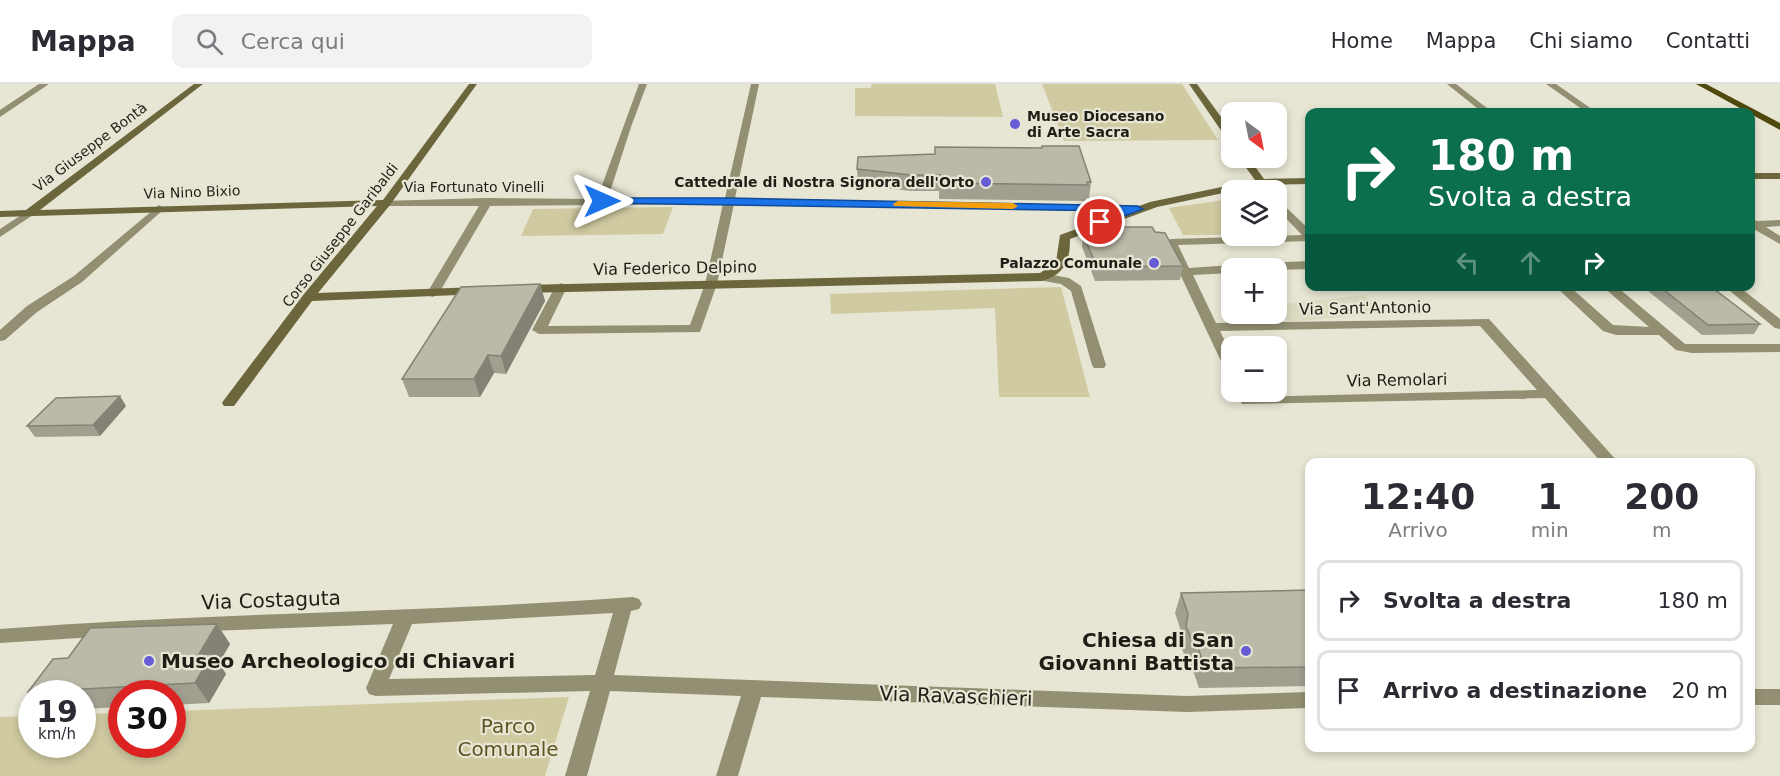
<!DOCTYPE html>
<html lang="it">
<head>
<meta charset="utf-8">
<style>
  body { margin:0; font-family:"DejaVu Sans",sans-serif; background:#f2f2f3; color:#2b2b33; height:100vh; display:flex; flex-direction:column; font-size:22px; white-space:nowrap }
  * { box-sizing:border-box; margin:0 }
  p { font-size:20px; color:#7c7c81 }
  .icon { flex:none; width:33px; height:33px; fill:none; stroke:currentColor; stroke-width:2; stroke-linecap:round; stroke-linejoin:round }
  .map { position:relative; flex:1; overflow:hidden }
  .details { position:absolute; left:1305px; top:374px; width:450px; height:294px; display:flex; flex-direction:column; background:#fff; border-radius:12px; box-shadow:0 3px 9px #0003 }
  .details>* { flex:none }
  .guide { position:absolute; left:1305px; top:24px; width:450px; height:183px; border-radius:12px; box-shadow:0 3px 9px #0003; background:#0b6e4f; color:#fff; overflow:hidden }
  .needle { width:39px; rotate:148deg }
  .fabs { position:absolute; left:1221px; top:18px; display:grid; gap:12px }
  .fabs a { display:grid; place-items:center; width:66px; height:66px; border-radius:12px; background:#fff; box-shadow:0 3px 9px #0003; font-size:30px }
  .speed { position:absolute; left:18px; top:596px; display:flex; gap:12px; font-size:30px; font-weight:700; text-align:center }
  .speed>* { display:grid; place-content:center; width:78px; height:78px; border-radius:50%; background:#fff; box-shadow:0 3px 9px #0003; line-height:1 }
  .speed small { font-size:15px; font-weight:400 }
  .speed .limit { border:9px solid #d22; background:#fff; color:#111 }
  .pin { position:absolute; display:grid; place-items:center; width:51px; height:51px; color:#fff; margin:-26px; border:3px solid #fff; border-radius:50%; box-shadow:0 2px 6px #0007 }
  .me { position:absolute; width:66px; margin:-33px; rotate:90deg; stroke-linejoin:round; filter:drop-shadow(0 0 4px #0008) }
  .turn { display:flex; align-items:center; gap:21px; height:126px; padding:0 24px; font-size:27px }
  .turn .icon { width:78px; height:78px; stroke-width:2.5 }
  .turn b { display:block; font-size:42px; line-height:51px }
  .lanes { display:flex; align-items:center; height:57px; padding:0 24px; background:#0003; justify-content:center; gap:30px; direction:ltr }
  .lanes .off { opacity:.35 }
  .eta { display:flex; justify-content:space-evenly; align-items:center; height:102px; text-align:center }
  .eta b { font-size:36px; font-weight:700; line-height:42px }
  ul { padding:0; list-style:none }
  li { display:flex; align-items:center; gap:18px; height:81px; margin:0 12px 9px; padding:0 12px; border:3px solid #e1e1e2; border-radius:12px }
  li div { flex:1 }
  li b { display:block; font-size:22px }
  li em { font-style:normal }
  header { display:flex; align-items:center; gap:36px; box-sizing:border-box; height:84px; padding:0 30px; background:#fff; border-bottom:2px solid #e1e1e2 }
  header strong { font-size:28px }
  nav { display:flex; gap:33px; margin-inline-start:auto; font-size:21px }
  .search { width:420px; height:54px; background:#f2f2f3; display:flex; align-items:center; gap:15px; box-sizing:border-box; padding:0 21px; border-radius:12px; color:#7c7c81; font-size:22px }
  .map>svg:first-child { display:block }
  .built { fill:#dcdac0 }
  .green { fill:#cfcaa0 }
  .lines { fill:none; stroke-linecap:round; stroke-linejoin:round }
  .street { fill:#928f72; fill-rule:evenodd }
  .secondary { fill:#6b663b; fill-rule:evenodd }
  .primary { fill:#50490d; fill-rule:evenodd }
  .wall { fill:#a19f90 }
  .shaded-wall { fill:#838275 }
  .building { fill:#bbb9a7; stroke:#838275; stroke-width:1.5 }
  .route { fill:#1a73e8; stroke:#114b97; stroke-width:1.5 }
  .slow { fill:#f59e0b }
  .poi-dot { fill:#665cd6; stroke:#e7e5d3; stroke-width:2 }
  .labels { text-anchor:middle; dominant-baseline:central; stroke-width:4.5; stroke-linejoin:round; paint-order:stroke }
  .far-poi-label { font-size:14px; font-weight:bold; fill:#1e1e17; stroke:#e7e5d3; text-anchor:end }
  .far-street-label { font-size:14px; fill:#1e1e17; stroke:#e7e5d3 }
  .street-label { font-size:16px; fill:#1e1e17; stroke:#e7e5d3 }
  .near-street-label { font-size:20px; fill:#1e1e17; stroke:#e7e5d3 }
  .near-poi-label { font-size:20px; font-weight:bold; fill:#1e1e17; stroke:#e7e5d3; text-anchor:end }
  .near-park-label { font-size:20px; fill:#5b5520; stroke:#e7e5d3 }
</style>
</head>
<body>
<header>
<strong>Mappa</strong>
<div class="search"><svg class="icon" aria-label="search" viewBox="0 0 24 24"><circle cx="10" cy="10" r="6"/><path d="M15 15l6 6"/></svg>Cerca qui</div>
<nav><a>Home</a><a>Mappa</a><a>Chi siamo</a><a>Contatti</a></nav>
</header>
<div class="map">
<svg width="1780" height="692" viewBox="0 0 1780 692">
  <rect width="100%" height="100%" fill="#e7e5d3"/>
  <!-- built -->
  <path class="built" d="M 1364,211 L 1383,229 L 1289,238 L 1277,225 L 1277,221 Z"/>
  <!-- green -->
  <path class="green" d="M 872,0 L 995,0 L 1003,33 L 855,32 L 855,4 L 871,4 Z
    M 1042,0 L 1182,0 L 1218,56 L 1064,57 Z
    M 1231,115 L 1231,151 L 1183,151 L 1169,124 Z
    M 673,123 L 663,150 L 521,152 L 533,125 Z
    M 1061,203 L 1090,313 L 999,313 L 995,224 L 831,230 L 830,210 Z
    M 569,613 L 545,692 L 0,692 L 0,633 L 31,632 L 32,660 L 82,660 L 83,630 L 121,629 L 122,660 L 172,660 L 173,627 Z"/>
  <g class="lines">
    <!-- street -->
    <path class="street" d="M 39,0 L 49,0 L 0,33 L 0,26 Z
      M 639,0 L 647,0 L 631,43 L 608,114 L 725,114 L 751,0 L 759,0 L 735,114 L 1138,122 L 1143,125 L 1138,128 L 734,120 L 717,200 L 700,248 L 539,250 L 532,246 L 555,203 L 561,199 L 567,203 L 548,242 L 690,241 L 705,200 L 723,120 L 490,122 L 439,209 L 433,213 L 429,212 L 427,209 L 479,122 L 386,122 L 382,121 L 382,117 L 487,114 L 597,115 Z
      M 1447,0 L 1456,0 L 1492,28 L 1482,28 Z
      M 1546,0 L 1556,0 L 1596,28 L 1586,28 Z
      M 1261,95 L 1265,96 L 1273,106 L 1263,106 L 1256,98 Z
      M 1276,114 L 1310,146 L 1310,157 L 1178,161 L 1189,184 L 1232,181 L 1238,184 L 1232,184 L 1232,189 L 1193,191 L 1216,239 L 1489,235 L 1618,378 L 1601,378 L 1545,314 L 1242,320 L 1235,308 L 1249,308 L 1252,313 L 1537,306 L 1480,242 L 1220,247 L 1232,272 L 1232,291 L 1227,290 L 1165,158 L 1171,155 L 1302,151 L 1276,124 Z
      M 159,121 L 164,124 L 163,126 L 82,198 L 37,228 L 5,256 L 0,257 L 0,246 L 27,222 L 74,192 Z
      M 29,126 L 34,129 L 33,131 L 0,153 L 0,145 Z
      M 1750,134 L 1757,137 L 1780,136 L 1780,142 L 1766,143 L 1780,152 L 1780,160 L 1750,143 Z
      M 1310,177 L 1310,185 L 1276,186 L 1239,184 L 1245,180 Z
      M 1042,189 L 1069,194 L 1081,202 L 1106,281 L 1104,284 L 1094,284 L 1092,281 L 1071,207 L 1061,200 L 1038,196 L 1038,190 Z
      M 1555,202 L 1569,202 L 1613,241 L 1649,243 L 1602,202 L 1616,202 L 1685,260 L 1780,260 L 1780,268 L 1692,269 L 1676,266 L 1659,251 L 1616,251 L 1603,247 Z
      M 1724,202 L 1738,202 L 1780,235 L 1780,245 L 1775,244 Z
      M 633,513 L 639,515 L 642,520 L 639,525 L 631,527 L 614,591 L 1187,612 L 1310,608 L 1310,624 L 1187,628 L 761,613 L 738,692 L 716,692 L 741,612 L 610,607 L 587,692 L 565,692 L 590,607 L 376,612 L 369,610 L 366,604 L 393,540 L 158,549 L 0,559 L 0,545 C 211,528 422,529 633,513 ZM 613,529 L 595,591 L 389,595 L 412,540 Z
      M 1750,605 L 1780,605 L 1780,621 L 1750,621 Z"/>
    <!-- secondary -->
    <path class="secondary" d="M 194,0 L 203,0 L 40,126 L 383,116 L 469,0 L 477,0 L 390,121 L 318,209 L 478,203 L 482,204 L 484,207 L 482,210 L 312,217 L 234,322 L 224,322 L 222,319 L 224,316 L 304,210 L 377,122 L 0,133 L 0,127 L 26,126 Z
      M 1189,0 L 1197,0 L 1232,48 L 1232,59 L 1229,58 Z
      M 1239,74 L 1249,74 L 1264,95 L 1310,94 L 1310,100 L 1261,101 L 1157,123 L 1070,155 C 1070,177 1065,190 1042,197 L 523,209 L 517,205 L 523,201 L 1040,189 L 1056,178 L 1060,151 L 1150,118 L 1255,96 Z
      M 1750,89 L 1780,89 L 1780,95 L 1750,95 Z"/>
    <!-- primary -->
    <path class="primary" d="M 1696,0 L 1706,0 L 1780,39 L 1780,46 Z"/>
  </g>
  <!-- wall -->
  <path class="wall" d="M 935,63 L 1091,98 L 1089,114 L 1086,114 L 1086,117 L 939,115 L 939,107 L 911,107 L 858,101 L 857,85 L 935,70 Z
    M 1092,143 L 1155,148 L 1183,182 L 1180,196 L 1095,197 L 1082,163 L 1083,150 L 1091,150 Z
    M 540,200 L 545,217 L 506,290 L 494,289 L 480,313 L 409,313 L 402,295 Z
    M 1642,202 L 1710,202 L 1760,240 L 1754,250 L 1702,251 Z
    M 126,322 L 100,352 L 35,353 L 27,342 Z
    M 1310,506 L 1310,602 L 1199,604 L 1191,581 L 1185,573 L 1181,562 L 1182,550 L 1175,529 L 1181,509 Z
    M 217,540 L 230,560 L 219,579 L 226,590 L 209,619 L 172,621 L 172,609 L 122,609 L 122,623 L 82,625 L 82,609 L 32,609 L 32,612 L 28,608 L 68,574 Z"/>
  <!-- shaded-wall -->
  <path class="shaded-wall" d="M 540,200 L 545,217 L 506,290 L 501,272 Z
    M 488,271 L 494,289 L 480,313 L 474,295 Z
    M 120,312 L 126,322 L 100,352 L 93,341 Z
    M 217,540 L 230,560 L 219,579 L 226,590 L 209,619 L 195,599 L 199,570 Z"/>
  <!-- building -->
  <path class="building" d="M 1042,62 L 1079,62 L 1091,98 L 1087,98 L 1088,101 L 940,99 L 940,91 L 911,91 L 857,85 L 858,73 L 935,70 L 935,63 L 1042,64 Z
    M 1092,143 L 1152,143 L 1155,148 L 1165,149 L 1183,182 L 1097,183 L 1083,150 L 1094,150 Z
    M 540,200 L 501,272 L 488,271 L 474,295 L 402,295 L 461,203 Z
    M 1659,202 L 1710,202 L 1760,240 L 1708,241 Z
    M 120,312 L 93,341 L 27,342 L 56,314 Z
    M 1310,506 L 1310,583 L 1205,584 L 1197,561 L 1191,554 L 1186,542 L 1188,530 L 1181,509 Z
    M 217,540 L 199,570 L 212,570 L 195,599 L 28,608 L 53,575 L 68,574 L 90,544 Z"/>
  <!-- route -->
  <path class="route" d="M 602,114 L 729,114 L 1138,122 L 1143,125 L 1100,141 L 1097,140 L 1097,136 L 1121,127 L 599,119 L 599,115 Z"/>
  <!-- slow -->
  <path class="slow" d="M 898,117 L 1013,119 L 1018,122 L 1013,125 L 894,122 L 893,120 Z"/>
  <!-- markers -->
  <g class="poi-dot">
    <circle cx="1015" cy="40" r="6"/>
    <circle cx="986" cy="98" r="6"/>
    <circle cx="1154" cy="179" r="6"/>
    <circle cx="1246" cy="567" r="6"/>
    <circle cx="149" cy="577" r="6"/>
  </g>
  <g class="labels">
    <!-- far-poi labels -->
    <g class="far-poi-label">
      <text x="1027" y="32" text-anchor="start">Museo Diocesano<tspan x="1027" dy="16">di Arte Sacra</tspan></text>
      <text x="974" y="98">Cattedrale di Nostra Signora dell'Orto</text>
      <text x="1142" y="179">Palazzo Comunale</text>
    </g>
    <!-- far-street labels -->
    <g class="far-street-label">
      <text transform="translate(90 63) rotate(-37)">Via Giuseppe Bontà</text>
      <text x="474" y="103">Via Fortunato Vinelli</text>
      <text transform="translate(192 108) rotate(-2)">Via Nino Bixio</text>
      <text transform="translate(340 151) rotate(-52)">Corso Giuseppe Garibaldi</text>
    </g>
    <!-- street labels -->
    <g class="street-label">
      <text transform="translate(675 184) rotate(-1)">Via Federico Delpino</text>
      <text transform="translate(1365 224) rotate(-1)">Via Sant'Antonio</text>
      <text transform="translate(1397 296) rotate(-1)">Via Remolari</text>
    </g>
    <!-- near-street labels -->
    <g class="near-street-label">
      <text transform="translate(271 516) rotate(-2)">Via Costaguta</text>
      <text transform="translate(956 612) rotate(2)">Via Ravaschieri</text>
    </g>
    <!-- near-poi labels -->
    <g class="near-poi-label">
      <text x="1234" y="556">Chiesa di San<tspan x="1234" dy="23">Giovanni Battista</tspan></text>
      <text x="161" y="577" text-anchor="start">Museo Archeologico di Chiavari</text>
    </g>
    <!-- near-park labels -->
    <g class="near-park-label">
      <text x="508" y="642">Parco<tspan x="508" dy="23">Comunale</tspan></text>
    </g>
  </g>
</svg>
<div class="fabs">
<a><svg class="needle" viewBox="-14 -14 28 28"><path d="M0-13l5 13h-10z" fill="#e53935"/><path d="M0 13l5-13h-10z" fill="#7c7c81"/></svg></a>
<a><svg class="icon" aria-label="layers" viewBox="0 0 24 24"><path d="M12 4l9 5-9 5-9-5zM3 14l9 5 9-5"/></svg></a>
<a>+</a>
<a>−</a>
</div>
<div class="speed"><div>19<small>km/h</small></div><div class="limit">30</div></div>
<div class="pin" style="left:1100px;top:138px;background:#d93025"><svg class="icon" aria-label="arrive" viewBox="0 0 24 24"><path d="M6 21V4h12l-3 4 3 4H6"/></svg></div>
<svg class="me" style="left:602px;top:117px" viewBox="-20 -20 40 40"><path d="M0-17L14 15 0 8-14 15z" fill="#1a73e8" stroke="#fff" stroke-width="4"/></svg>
<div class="guide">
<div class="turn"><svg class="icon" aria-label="right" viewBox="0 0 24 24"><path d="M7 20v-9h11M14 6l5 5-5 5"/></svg><div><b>180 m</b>Svolta a destra</div></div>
<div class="lanes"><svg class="icon off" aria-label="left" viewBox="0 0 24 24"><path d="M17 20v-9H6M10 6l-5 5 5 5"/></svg><svg class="icon off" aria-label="ahead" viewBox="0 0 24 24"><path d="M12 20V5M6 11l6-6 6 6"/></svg><svg class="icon" aria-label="right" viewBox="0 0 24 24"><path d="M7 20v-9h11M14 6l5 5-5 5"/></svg></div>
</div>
<section class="details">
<div class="eta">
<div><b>12:40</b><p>Arrivo</p></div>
<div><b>1</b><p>min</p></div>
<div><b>200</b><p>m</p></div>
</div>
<ul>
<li><svg class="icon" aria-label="right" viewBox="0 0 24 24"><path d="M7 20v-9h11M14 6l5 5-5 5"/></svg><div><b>Svolta a destra</b></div><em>180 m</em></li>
<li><svg class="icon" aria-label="arrive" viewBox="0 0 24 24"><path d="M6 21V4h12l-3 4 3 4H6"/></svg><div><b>Arrivo a destinazione</b></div><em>20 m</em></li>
</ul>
</section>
</div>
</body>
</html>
